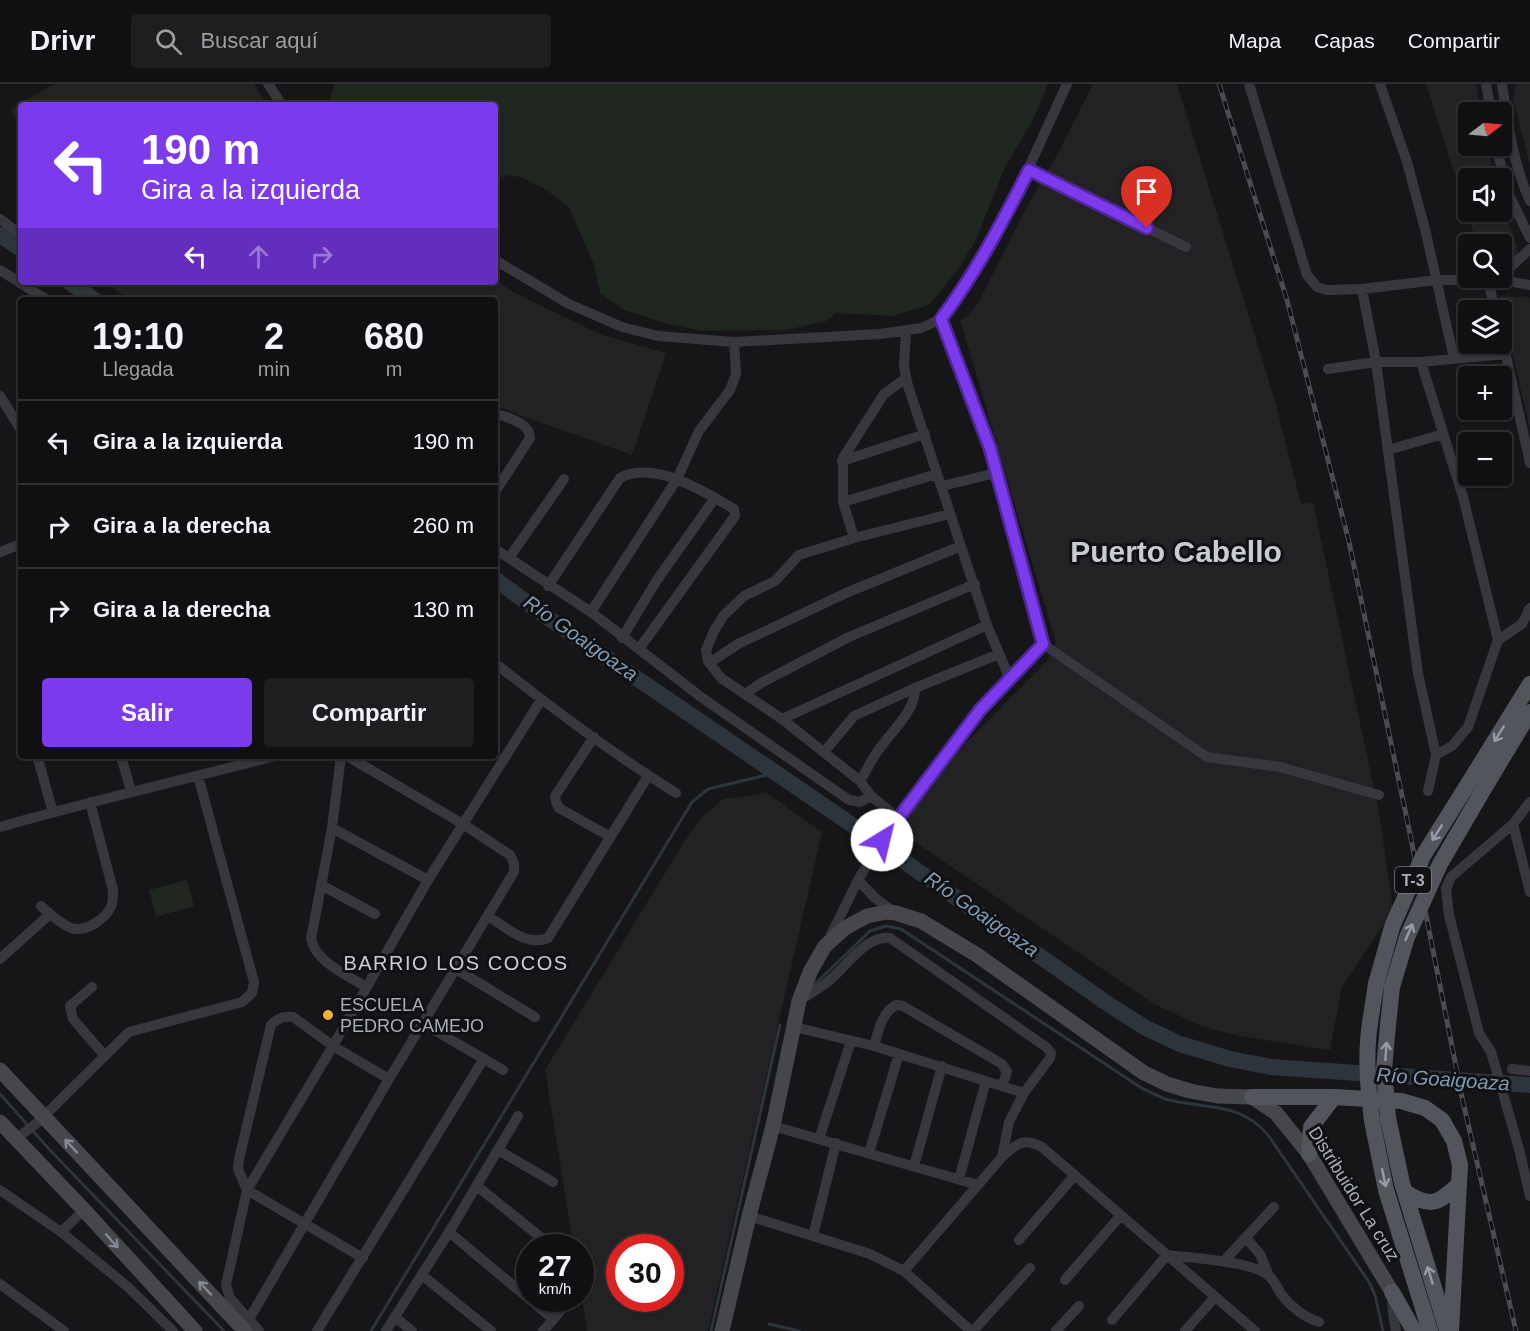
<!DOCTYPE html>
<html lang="es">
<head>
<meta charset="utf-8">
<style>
  body { margin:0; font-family:Arial,sans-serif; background:#1e1e20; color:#f1f3f6; height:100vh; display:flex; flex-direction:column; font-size:22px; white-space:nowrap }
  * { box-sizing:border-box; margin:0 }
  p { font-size:20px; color:#9c9d9f }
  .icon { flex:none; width:33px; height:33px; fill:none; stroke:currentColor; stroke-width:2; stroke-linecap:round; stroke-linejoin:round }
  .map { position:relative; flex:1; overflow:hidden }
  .drawer { position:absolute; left:18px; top:213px; width:480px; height:462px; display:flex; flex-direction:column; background:#101012; border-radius:6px; box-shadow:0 2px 4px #0004,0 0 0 2px #303032 }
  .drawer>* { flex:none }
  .guide { position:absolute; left:18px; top:18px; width:480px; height:183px; border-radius:6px; box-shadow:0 2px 4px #0004,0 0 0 2px #303032; background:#7c3aed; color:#fff; overflow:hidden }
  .needle { width:39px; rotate:74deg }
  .fabs { position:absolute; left:1458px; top:18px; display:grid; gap:12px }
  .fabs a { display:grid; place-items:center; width:54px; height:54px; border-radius:6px; background:#101012; box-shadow:0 2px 4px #0004,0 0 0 2px #303032; font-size:30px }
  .speed { position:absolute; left:516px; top:1150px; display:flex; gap:12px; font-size:30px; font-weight:700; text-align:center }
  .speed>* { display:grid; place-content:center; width:78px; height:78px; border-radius:50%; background:#101012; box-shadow:0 2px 4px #0004,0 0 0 2px #303032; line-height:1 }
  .speed small { font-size:15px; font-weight:400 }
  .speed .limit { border:9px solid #d22; background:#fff; color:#111 }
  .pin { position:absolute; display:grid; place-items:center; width:51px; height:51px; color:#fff; margin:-62px -26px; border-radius:50% 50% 50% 0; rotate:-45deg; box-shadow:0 0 6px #0007 }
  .pin .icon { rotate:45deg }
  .me { position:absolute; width:66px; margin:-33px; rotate:36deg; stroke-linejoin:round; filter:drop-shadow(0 0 4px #0008) }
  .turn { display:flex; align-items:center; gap:21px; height:126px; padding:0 24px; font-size:27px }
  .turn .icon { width:78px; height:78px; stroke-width:2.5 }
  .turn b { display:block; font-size:42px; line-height:51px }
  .lanes { display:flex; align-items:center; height:57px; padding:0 24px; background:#0003; justify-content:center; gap:30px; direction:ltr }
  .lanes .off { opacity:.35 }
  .eta { display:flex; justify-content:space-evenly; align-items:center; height:102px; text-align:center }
  .eta b { font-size:36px; font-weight:700; line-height:42px }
  .cta { display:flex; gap:12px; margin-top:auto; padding:12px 24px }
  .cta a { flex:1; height:69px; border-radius:6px; background:#7c3aed; color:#fff; font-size:24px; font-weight:700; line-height:69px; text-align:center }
  .cta a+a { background:#1e1e20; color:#f1f3f6 }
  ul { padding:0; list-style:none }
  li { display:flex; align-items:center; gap:18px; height:84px; padding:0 24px; border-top:2px solid #303032 }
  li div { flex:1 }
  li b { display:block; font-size:22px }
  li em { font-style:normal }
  header { display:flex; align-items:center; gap:36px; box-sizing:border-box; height:84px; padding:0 30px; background:#101012; border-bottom:2px solid #303032 }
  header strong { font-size:28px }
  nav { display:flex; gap:33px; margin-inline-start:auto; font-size:21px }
  .search { width:420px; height:54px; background:#1e1e20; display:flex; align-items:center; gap:15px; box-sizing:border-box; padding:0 21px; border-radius:6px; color:#9c9d9f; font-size:22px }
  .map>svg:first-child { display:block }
  .built { fill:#222225; fill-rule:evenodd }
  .green { fill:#1e261f }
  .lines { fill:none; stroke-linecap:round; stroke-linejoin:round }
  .stream { stroke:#2c353c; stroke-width:3 }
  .river { stroke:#2c353c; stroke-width:16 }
  .minor { stroke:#37383d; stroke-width:10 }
  .secondary { stroke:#45474d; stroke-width:15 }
  .primary { stroke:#53555c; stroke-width:16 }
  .rail-casing { stroke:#4a4c52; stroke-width:5 }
  .rail { stroke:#111113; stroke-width:3; stroke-dasharray:9; stroke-linecap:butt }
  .primary-bridge { stroke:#53555c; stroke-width:16 }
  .oneway { stroke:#979ba6 }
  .oneway2 { stroke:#858993 }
  .route-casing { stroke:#51269a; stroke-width:15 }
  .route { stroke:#7c3aed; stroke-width:10 }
  .poi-dot { fill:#f2b134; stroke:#111113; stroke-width:2 }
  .labels { text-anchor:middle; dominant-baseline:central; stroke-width:6; stroke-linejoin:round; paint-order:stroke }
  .shield { fill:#111113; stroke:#7b7e86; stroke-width:1.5 }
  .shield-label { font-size:16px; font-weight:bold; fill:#a8adb8 }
  .poi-label { font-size:18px; fill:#a8adb8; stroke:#111113; text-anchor:start }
  .street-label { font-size:18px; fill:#a8adb8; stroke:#111113 }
  .water-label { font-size:20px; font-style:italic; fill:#7f9bb3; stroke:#111113 }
  .neighbourhood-label { font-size:20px; letter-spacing:1.5px; fill:#c9ccd4; stroke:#111113 }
  .town-label { font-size:30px; font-weight:bold; fill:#c9ccd4; stroke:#111113 }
</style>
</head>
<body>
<header>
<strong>Drivr</strong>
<div class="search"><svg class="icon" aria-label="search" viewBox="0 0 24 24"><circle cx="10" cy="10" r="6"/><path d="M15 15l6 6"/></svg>Buscar aquí</div>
<nav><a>Mapa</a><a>Capas</a><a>Compartir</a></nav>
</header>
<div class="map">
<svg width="1530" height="1247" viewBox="0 0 1530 1247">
  <rect width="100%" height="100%" fill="#161618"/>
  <!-- built -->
  <path class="built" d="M 54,0 L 254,0 L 268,21 L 21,21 L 21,52 L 11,25 Z
    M 1093,0 L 1177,0 L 1275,317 L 1301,420 L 1313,418 L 1379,728 L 1393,826 L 1342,903 L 1330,966 L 1239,952 L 1201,942 L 1154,920 L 887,739 L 1047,577 L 1056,559 L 960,236 L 968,231 L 978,219 L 1030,117 L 1056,73 Z
    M 1426,0 L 1476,0 L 1481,28 L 1468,28 L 1468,62 L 1487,62 L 1495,94 L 1468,94 L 1468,128 L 1502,128 L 1502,116 L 1520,173 L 1502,192 L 1502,160 L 1477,160 Z
    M 1516,0 L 1530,0 L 1530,80 L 1513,15 Z
    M 495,196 L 517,210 L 602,251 L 666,269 L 632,371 L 495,322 L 495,216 L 131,216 L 110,202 L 113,198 L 495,198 Z
    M 1499,212 L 1530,214 L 1530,345 Z
    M 767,709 L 822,748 L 708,1247 L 587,1247 L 581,1206 L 580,1164 L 574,1164 L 545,986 L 684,758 L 701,734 L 723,715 ZM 620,1164 L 670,1164 L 670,1215 L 620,1215 Z"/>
  <!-- green -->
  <path class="green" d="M 334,0 L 1048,0 L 1033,36 L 1005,83 L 975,158 L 954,191 L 929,221 L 892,232 L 836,229 L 826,237 L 786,246 L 704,247 L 664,239 L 624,226 L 600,209 L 594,181 L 569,123 L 545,105 L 520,93 L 507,91 L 495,96 L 495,21 L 329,21 Z
    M 187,796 L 194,822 L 156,833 L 149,806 Z"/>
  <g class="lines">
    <!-- stream -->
    <path class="stream" d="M 812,903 L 870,847 L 886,842 L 901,845 L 1143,1005 C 1152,1008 1160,1014 1169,1016 C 1208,1025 1240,1018 1268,1051 L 1369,1198 L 1375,1211 L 1383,1247
      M 0,1010 L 48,1064 L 224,1247
      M 769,1240 L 799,1247
      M 371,1247 L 692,718 L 708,705 L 775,689
      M 711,1247 L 780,941"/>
    <!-- river -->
    <path class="river" d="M 0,151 L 21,165
      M 69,198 L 95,216
      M 495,495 L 541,529 L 845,736 L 1111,922 L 1146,944 L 1180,960 L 1230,975 L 1271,983 L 1530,1001"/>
    <!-- minor -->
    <path class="minor" d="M 268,0 L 282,21
      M 1249,0 L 1307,191 L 1317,203 L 1327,206 L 1362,205 L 1437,196 L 1488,196 L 1497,195 L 1530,201
      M 1380,0 L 1407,78 L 1426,149 L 1454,275
      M 1486,0 L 1491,28
      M 1502,0 C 1508,41 1513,80 1530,117
      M 1496,62 L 1508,109 L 1530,154
      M 1029,86 L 1186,163
      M 0,135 L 21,151
      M 495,176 L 569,220 L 622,243 L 658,252 L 734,258 L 880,250 L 921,244 L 941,235 L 959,212 L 1014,116 L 1067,0
      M 0,186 L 47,216
      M 1502,191 L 1530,165
      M 1488,196 L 1495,226
      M 1362,205 L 1376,278 L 1418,589 L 1436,671 L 1428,707
      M 941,235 L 990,365 L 1043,560 L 1207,673 L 1280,683 L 1379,711
      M 906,247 L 904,283 L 908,302 L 987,541 L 1009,593
      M 1502,254 L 1530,379
      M 1421,278 L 1463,413 L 1498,556
      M 1328,285 L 1376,278 L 1421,278 L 1505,270
      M 0,312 L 21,346
      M 495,329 C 507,334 530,338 530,354 L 495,408
      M 1388,366 L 1443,350
      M 842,377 L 925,350
      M 942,402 L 996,389
      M 843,418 L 937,390
      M 854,454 L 843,418 L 843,374 L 884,310 L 906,294
      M 495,465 L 591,528 L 701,613 L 849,716 L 860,718 L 871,712
      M 0,468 L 21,460
      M 509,474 L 564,395
      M 548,502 L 620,394 C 654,376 704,407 734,425 L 735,432 L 639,565
      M 591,528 L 677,395 L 699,347 L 730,306 L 736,290 L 734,258
      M 622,554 L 657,496 L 715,414
      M 495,579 C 553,625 613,670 676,709
      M 709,579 L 738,560 L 846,509 L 961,462
      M 745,610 L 761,599 L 849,553 L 975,500
      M 782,635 L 987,541
      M 594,653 L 555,712 L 556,718 L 559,724 L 609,752
      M 824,668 L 854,632 L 915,604 L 999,570
      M 1436,671 L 1452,662 L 1468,643 L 1498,556 L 1522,540 L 1530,524
      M 37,672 L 53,728
      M 121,672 L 131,707
      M 341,672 L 332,744 L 311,855 C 316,878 347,891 366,903
      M 860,697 C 867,686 872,674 880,664 C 892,647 916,626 915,604
      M 1530,718 L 1513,740 L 1451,793 L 1446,805 L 1449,831 L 1479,949 L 1491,968 L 1519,1065 L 1530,1112
      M 898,734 L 871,712 L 860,697 L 782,635 L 721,594 L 708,577 L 706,566 L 714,547 L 724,531 L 744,512 L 775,497 L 799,471 L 854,454 L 950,430
      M 1513,740 L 1530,808
      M 0,743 C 91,717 183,696 275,672
      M 332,744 L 428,796
      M 321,801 L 375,830
      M 41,822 C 49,829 60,840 71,844 C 85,849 108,834 112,820 C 113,816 113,810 113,806 L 90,718
      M 896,829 L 875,814 L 858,796 L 882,756 L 980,626 L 1043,560
      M 489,833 C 508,844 526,863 548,854 L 648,692
      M 829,855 L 858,796
      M 0,875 L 50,830
      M 456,885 L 535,933
      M 92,903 L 70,922 L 73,935 L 104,971
      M 799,917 C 809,910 820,904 830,896 C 847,882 866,851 890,854 L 1046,963 L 1051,969 L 1050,974 L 1024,1009 L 1009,1038 L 1002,1073
      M 424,940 L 503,986
      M 794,943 L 874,962 L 1024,1009
      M 874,962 C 878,948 882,928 896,921 L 903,922 L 1002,980 L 1007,988 L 1002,1002
      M 1512,985 L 1530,987
      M 773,1042 L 978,1101
      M 16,1055 L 38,1038 L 129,948 L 242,918 L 252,909 L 254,898 L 198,692
      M 819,1055 L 851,957
      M 498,1066 L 553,1098
      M 869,1069 L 899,970
      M 914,1082 L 942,982
      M 959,1095 L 986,997
      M 477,1102 L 554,1164
      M 0,1106 L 61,1148 L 128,1203 L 173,1247
      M 749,1132 L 870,1170 L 904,1187 L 971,1247
      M 61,1148 L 84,1126
      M 449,1148 L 553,1235
      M 813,1152 L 836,1059
      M 1246,1154 L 1260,1170 L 1269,1192
      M 1019,1156 L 1075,1091
      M 363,1174 L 247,1106 L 238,1085 L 239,1075 L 271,941 C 278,934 283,932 293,933 L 333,962 L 389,995
      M 1224,1177 L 1274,1123
      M 904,1187 L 1002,1073 C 1017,1060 1022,1053 1042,1063 L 1255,1247
      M 422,1191 L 491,1247
      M 1065,1196 L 1121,1131
      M 0,1200 L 64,1247
      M 1392,1211 L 1393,1229 L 1396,1247
      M 395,1233 L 412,1247
      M 1112,1236 L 1167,1171 C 1191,1174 1250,1177 1268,1191 C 1274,1195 1277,1204 1281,1210 C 1291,1223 1304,1233 1319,1238
      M 248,1237 L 389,995 L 514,788 L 514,779 L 510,771 L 463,740 L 347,672
      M 259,1247 L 230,1214 L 226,1201 L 247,1106 L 333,962 L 428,796 L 541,616
      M 317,1247 L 483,976
      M 386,1247 L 449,1148 L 518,1032
      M 543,1247 L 571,1215
      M 973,1247 L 1030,1184
      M 1056,1247 L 1079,1222
      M 1185,1247 L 1215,1213"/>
    <!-- secondary -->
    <path class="secondary" d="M 0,986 L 245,1247
      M 0,1038 L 84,1126 L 195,1247
      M 722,1247 L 749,1132 L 773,1042 L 799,917 L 811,886 L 825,862 L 845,844 L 867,832 L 887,828 L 896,829 L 921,837 L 977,871 L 1144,989 L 1167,1000 L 1190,1007 L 1217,1012 L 1252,1013 L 1276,1029 L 1309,1070 L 1392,1208"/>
    <!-- primary -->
    <path class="primary" d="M 1468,700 L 1530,600
      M 1482,708 L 1530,628
      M 1370,939 L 1376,900
      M 1388,941 L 1392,903
      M 1252,1013 L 1334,1013 L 1401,1017 L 1425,1024 L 1442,1036 L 1454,1057 L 1460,1081 L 1451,1247
      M 1388,1034 L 1402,1099 L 1446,1243
      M 1372,1037 L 1386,1106 L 1430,1247
      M 1309,1070 L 1311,1043 L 1334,1013
      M 1405,1108 C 1431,1125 1439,1119 1459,1100
      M 1392,1208 L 1414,1247"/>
    <!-- rail casing -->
    <g class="rail-casing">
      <path id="rail" d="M 1219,0 L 1287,216 L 1349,458 L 1409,745 L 1463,1018 L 1516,1247"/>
    </g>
    <!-- rail -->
    <use href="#rail" class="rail"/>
    <!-- primary-bridge -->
    <path class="primary-bridge" d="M 1376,900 L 1392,843 L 1423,772 L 1468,700
      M 1392,903 L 1407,853 L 1440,780 L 1482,708
      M 1370,939 C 1365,972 1368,1004 1372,1037
      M 1388,941 L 1384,986 L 1388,1034"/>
  </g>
  <!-- one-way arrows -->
  <defs><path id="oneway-shaft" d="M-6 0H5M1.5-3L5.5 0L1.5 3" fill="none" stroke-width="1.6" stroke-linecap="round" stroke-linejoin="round" transform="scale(1.5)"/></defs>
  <g class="oneway">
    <use href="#oneway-shaft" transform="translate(1499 650) rotate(122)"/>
    <use href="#oneway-shaft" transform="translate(1437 749) rotate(122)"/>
    <use href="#oneway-shaft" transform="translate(1409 848) rotate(-67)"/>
    <use href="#oneway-shaft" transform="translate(1386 967) rotate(-86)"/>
    <use href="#oneway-shaft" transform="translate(1384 1094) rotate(78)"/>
    <use href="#oneway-shaft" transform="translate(1430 1191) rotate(-107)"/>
  </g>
  <g class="oneway2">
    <use href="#oneway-shaft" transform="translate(71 1062) rotate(-133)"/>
    <use href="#oneway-shaft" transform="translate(112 1157) rotate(48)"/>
    <use href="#oneway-shaft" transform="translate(205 1204) rotate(-133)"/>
  </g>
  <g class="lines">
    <!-- route casing -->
    <g class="route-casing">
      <path id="route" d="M 882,756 L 980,626 L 1043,560 L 990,364 L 941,235 C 976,189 1003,137 1029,86 L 1147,144"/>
    </g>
    <!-- route -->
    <use href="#route" class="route"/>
  </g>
  <!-- markers -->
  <circle class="poi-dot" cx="328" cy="931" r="6"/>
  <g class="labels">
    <!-- shield labels -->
    <rect class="shield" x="1395" y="783" width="36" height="26" rx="4.5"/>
    <g class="shield-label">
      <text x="1413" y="796">T-3</text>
    </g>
    <!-- poi labels -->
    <g class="poi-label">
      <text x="340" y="921">ESCUELA<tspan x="340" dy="21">PEDRO CAMEJO</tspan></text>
    </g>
    <!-- street labels -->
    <g class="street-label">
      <text transform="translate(1354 1110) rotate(58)">Distribuidor La cruz</text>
    </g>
    <!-- water labels -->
    <g class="water-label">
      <text transform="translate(581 554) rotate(35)">Río Goaigoaza</text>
      <text transform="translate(982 830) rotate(35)">Río Goaigoaza</text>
      <text transform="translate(1443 995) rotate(4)">Río Goaigoaza</text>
    </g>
    <!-- neighbourhood labels -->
    <g class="neighbourhood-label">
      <text x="456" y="879">BARRIO LOS COCOS</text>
    </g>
    <!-- town labels -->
    <g class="town-label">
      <text x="1176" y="467">Puerto Cabello</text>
    </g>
  </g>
</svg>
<div class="fabs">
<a><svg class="needle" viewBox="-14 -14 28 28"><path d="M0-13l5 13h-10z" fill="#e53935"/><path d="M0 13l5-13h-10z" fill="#9c9d9f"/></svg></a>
<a><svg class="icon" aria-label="sound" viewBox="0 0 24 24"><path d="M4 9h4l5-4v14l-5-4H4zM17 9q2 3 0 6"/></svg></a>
<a><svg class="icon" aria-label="search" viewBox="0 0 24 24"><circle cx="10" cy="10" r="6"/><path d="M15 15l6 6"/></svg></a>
<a><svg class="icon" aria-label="layers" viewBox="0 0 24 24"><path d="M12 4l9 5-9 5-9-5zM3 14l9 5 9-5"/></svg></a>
<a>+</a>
<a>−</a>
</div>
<div class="speed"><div>27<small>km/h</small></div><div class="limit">30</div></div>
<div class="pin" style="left:1147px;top:144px;background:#d93025"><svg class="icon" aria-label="arrive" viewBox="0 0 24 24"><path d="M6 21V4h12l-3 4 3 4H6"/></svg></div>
<svg class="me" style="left:882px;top:756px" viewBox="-20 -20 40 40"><circle r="19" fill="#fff"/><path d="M0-13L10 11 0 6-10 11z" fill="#7c3aed"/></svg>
<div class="guide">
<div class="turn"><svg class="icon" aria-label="left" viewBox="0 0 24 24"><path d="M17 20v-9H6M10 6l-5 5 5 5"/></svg><div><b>190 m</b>Gira a la izquierda</div></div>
<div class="lanes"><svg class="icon" aria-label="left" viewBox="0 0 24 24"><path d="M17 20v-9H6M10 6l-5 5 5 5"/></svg><svg class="icon off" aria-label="ahead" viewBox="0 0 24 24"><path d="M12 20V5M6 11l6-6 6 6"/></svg><svg class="icon off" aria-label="right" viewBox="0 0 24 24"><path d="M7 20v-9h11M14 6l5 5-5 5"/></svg></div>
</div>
<section class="drawer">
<div class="eta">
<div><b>19:10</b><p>Llegada</p></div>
<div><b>2</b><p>min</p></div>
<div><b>680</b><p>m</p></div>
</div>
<ul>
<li><svg class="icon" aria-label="left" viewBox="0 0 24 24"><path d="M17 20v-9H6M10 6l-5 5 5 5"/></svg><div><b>Gira a la izquierda</b></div><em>190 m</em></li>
<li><svg class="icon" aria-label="right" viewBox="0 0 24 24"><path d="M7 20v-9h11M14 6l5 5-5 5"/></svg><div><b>Gira a la derecha</b></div><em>260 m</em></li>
<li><svg class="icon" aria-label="right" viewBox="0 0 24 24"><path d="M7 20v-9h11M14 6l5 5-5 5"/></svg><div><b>Gira a la derecha</b></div><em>130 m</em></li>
</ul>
<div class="cta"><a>Salir</a><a>Compartir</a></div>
</section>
</div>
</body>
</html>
